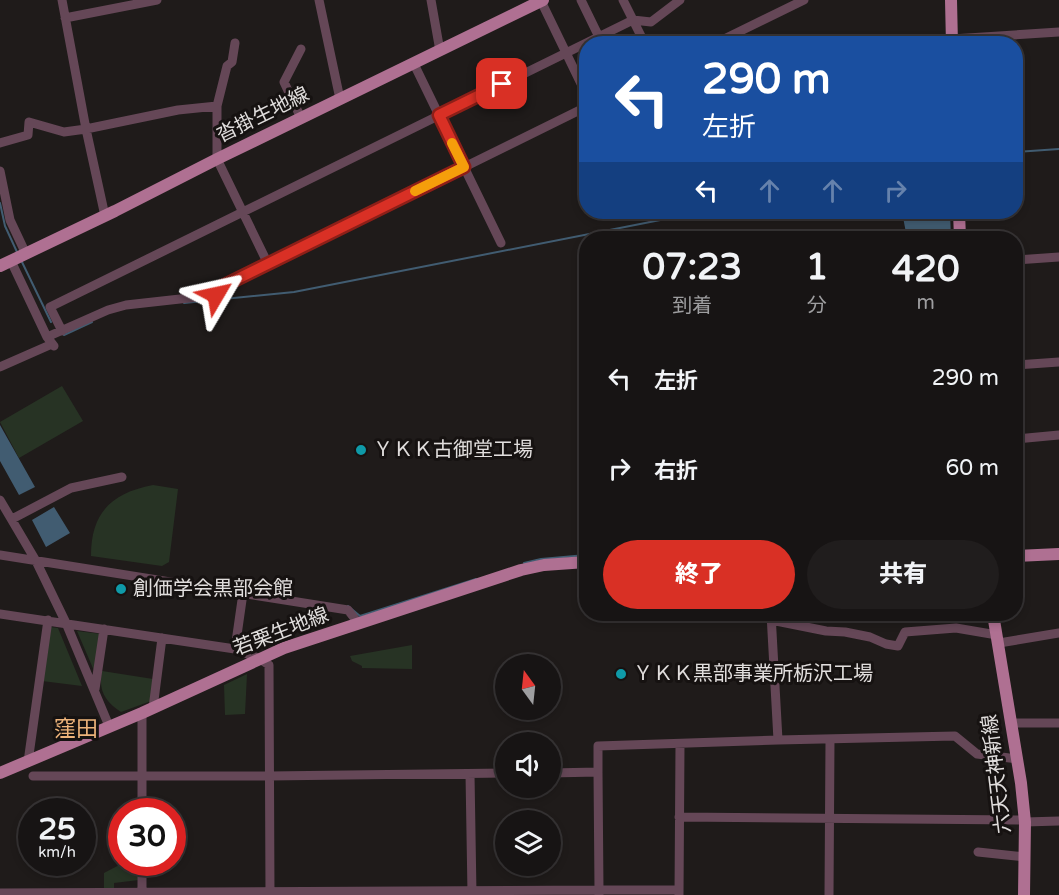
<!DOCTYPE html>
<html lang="ja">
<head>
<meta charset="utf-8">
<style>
  body { margin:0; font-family:"Varela Round","Noto Sans JP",sans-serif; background:#201d1d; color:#f1f3f6; height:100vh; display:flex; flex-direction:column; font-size:22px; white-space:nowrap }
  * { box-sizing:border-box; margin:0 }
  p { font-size:20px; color:#9e9ea0 }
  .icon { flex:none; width:33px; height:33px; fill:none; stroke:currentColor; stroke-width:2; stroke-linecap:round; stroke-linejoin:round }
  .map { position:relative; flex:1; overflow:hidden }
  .drawer { position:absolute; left:579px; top:231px; width:444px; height:390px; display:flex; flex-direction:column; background:#171414; border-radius:24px; box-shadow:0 3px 9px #0003,0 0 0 2px #363334 }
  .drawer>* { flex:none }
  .guide { position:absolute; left:579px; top:36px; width:444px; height:183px; border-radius:24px; box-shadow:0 3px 9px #0003,0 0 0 2px #363334; background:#1a4fa0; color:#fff; overflow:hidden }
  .needle { width:39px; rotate:345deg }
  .fabs { position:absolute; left:495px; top:654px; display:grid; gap:12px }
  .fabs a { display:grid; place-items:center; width:66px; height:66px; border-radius:50%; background:#171414; box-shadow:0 3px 9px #0003,0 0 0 2px #363334; font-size:30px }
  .speed { position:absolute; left:18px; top:798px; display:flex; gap:12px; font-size:30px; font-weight:700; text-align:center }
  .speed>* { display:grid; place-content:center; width:78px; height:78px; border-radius:50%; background:#171414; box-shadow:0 3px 9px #0003,0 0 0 2px #363334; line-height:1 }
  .speed small { font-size:15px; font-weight:400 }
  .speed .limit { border:9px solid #d22; background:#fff; color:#111 }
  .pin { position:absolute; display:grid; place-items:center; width:51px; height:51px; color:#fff; margin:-26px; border-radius:12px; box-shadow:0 3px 9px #0006 }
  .me { position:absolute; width:66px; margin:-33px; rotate:54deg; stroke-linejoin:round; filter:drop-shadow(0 0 4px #0008) }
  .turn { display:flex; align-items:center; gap:21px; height:126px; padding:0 24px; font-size:27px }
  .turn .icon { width:78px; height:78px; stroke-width:2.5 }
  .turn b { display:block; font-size:42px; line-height:51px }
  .lanes { display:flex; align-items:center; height:57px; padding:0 24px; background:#0003; justify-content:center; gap:30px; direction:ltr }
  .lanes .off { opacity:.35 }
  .eta { display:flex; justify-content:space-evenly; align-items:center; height:102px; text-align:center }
  .eta b { font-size:36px; font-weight:800; line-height:42px }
  .action { display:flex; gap:12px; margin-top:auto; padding:12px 24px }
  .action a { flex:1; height:69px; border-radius:36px; background:#d93025; color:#fff; font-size:24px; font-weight:800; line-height:69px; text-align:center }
  .action a+a { background:#201d1d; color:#f1f3f6 }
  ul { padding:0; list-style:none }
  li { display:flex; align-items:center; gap:18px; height:90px; padding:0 24px }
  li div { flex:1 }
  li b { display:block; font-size:22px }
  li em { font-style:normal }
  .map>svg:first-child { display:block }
  .green { fill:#273324 }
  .water { fill:#415c71 }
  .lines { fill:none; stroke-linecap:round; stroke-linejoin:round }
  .stream { stroke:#415c71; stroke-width:2 }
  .minor { stroke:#654757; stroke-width:9 }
  .major { stroke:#af7092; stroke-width:12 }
  .route-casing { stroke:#8d1f18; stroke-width:15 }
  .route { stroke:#d93025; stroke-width:10 }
  .slow { stroke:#f59e0b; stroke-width:10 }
  .culture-dot { fill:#0f9aa8; stroke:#161211; stroke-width:2 }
  .labels { text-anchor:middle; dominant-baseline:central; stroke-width:6; stroke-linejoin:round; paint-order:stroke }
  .street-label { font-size:20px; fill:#e1dedd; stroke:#161211 }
  .poi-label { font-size:20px; fill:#e1dedd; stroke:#161211; text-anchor:start }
  .quarter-label { font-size:22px; fill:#edb37a; stroke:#161211 }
</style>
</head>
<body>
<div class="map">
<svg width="1059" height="895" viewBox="0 0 1059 895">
  <rect width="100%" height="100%" fill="#1f1b1a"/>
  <!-- green -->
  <path class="green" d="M 62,386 L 83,421 L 19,458 L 0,422 Z
    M 153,485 L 178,489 L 169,562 L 162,566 L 91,556 C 91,512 112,493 153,485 Z
    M 50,627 L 58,628 L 82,686 L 42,681 Z
    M 77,631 L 101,634 L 95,673 Z
    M 412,645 L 412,669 L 362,668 L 362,666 L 352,661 L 350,656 Z
    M 102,671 L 153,679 L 151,701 L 121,712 C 105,702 98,690 102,671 Z
    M 247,674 L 245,714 L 225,715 L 224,685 Z
    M 123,863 L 140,863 L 139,880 L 114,883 L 114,889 L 104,889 L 104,873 Z"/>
  <!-- water -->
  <path class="water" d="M 902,212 L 950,212 L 951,238 L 907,238 Z
    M 0,425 L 35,487 L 19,495 L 0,461 Z
    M 54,507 L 70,533 L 46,547 L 32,520 Z"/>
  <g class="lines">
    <!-- stream -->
    <path class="stream" d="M 1016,152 L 1059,149
      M 0,203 L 5,226 L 17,252
      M 21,260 L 51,322
      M 184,303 L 294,292 L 701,212
      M 64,335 L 92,322
      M 524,563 L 541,559 L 586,555
      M 348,606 L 360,616 L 476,579"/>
    <!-- minor -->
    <path class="minor" d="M 319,0 L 340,99
      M 431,0 L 440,51
      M 581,0 L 599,37
      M 623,0 L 645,44
      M 541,1 L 586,94
      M 65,18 L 157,0
      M 952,39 L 1059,32
      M 235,43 L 232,62 L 227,66 L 217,106 L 217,159 L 268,264
      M 714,44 L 804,0
      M 301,49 L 284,82 L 301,118
      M 414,64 L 501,243
      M 0,143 L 28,135 L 29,122 L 64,132 L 86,129 L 62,0
      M 0,171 L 10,220 L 26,254
      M 646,212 L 649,217
      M 105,216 L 86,129 L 178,110 L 217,106
      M 1016,260 L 1059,257
      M 11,261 L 47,337 L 54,346
      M 62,331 L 50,307 L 633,20 L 651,22 L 680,0
      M 47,337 L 108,310 L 126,305 L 216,295 L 219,288 L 586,107
      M 1016,365 L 1059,362
      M 0,367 L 52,344
      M 1016,439 L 1059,435
      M 0,500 L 36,561 L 66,623 L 109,726
      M 12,519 L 71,488 L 122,477
      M 0,555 L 348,610 L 359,624
      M 0,614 L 235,649 L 260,659 L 269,665 L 270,895
      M 771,620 L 826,631 L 845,632 L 870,637 L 886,644 L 898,646 L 905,632 L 956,628 L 997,635
      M 999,643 L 1059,633
      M 235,649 L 243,593
      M 95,689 L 104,629
      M 153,708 L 162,638
      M 142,713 L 142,812
      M 1012,723 L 1059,723
      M 778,740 L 955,736 L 977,754 L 1018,759
      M 28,762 L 48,620
      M 598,772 L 599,890 L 679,890
      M 550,773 L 598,772 L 598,746 L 778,740 L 771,614
      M 470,774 L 472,894
      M 33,776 L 269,776 L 506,773
      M 679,817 L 1025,820
      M 1025,822 L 1059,821
      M 978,852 L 1025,857
      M 0,893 L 599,890 L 599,895
      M 142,895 L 142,862
      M 679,895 L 680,745
      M 829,895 L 830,740"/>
    <!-- major -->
    <path class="major" d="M 951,0 L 952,44
      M 959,212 L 960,238
      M 0,266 L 115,211 L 217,159 L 543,0
      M 1016,556 L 1059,554
      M 993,614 L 1021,783 L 1025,822 L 1024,895
      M 0,773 L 142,713 L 284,648 L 521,570 L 544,565 L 586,562"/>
  </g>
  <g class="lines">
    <!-- route casing -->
    <g class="route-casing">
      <path id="route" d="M 216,295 L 219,288 L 464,167 L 439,115 L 502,84"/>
    </g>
    <!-- route -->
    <use href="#route" class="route"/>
    <!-- slow -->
    <path class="slow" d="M 415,191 L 464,167 L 452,143"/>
  </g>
  <!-- markers -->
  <g class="culture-dot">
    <circle cx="361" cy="450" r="6"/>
    <circle cx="121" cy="589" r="6"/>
    <circle cx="621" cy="674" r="6"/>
  </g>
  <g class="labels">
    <!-- street labels -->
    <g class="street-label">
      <text transform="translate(263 115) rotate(-26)">沓掛生地線</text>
      <text transform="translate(281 632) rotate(-21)">若栗生地線</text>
      <text transform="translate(997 774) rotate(-97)">六天天神新線</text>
    </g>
    <!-- poi labels -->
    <g class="poi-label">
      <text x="373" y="450">ＹＫＫ古御堂工場</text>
      <text x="133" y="589">創価学会黒部会館</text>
      <text x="633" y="674">ＹＫＫ黒部事業所栃沢工場</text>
    </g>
    <!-- quarter labels -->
    <g class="quarter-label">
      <text x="76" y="729">窪田</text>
    </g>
  </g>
</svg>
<div class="fabs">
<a><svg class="needle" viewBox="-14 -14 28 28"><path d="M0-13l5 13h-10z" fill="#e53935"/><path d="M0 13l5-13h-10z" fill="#9e9ea0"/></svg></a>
<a><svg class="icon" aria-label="sound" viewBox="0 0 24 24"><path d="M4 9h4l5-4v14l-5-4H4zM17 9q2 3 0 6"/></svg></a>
<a><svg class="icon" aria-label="layers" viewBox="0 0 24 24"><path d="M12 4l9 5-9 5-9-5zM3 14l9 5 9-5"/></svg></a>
</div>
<div class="speed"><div>25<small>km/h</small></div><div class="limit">30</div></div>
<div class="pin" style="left:502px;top:84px;background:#d93025"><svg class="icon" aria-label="arrive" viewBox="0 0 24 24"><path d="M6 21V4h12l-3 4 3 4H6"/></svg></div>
<svg class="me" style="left:216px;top:295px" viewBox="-20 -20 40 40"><path d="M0-17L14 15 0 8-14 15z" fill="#d93025" stroke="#fff" stroke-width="4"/></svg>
<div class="guide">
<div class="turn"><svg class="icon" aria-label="left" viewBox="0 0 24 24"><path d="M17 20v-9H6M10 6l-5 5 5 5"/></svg><div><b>290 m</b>左折</div></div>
<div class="lanes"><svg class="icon" aria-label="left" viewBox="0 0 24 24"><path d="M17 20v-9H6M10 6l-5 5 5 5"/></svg><svg class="icon off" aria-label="ahead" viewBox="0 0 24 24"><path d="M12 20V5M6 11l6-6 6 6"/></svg><svg class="icon off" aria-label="ahead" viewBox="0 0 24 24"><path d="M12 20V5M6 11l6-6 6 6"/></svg><svg class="icon off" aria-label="right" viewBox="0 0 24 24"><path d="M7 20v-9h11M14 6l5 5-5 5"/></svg></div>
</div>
<section class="drawer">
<div class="eta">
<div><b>07:23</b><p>到着</p></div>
<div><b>1</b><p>分</p></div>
<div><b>420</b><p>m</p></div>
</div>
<ul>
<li><svg class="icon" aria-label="left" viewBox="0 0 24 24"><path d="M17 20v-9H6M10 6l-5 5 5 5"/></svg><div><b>左折</b></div><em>290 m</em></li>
<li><svg class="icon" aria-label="right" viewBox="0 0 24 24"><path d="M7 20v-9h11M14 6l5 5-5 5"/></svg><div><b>右折</b></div><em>60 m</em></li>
</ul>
<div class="action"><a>終了</a><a>共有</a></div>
</section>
</div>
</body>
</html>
